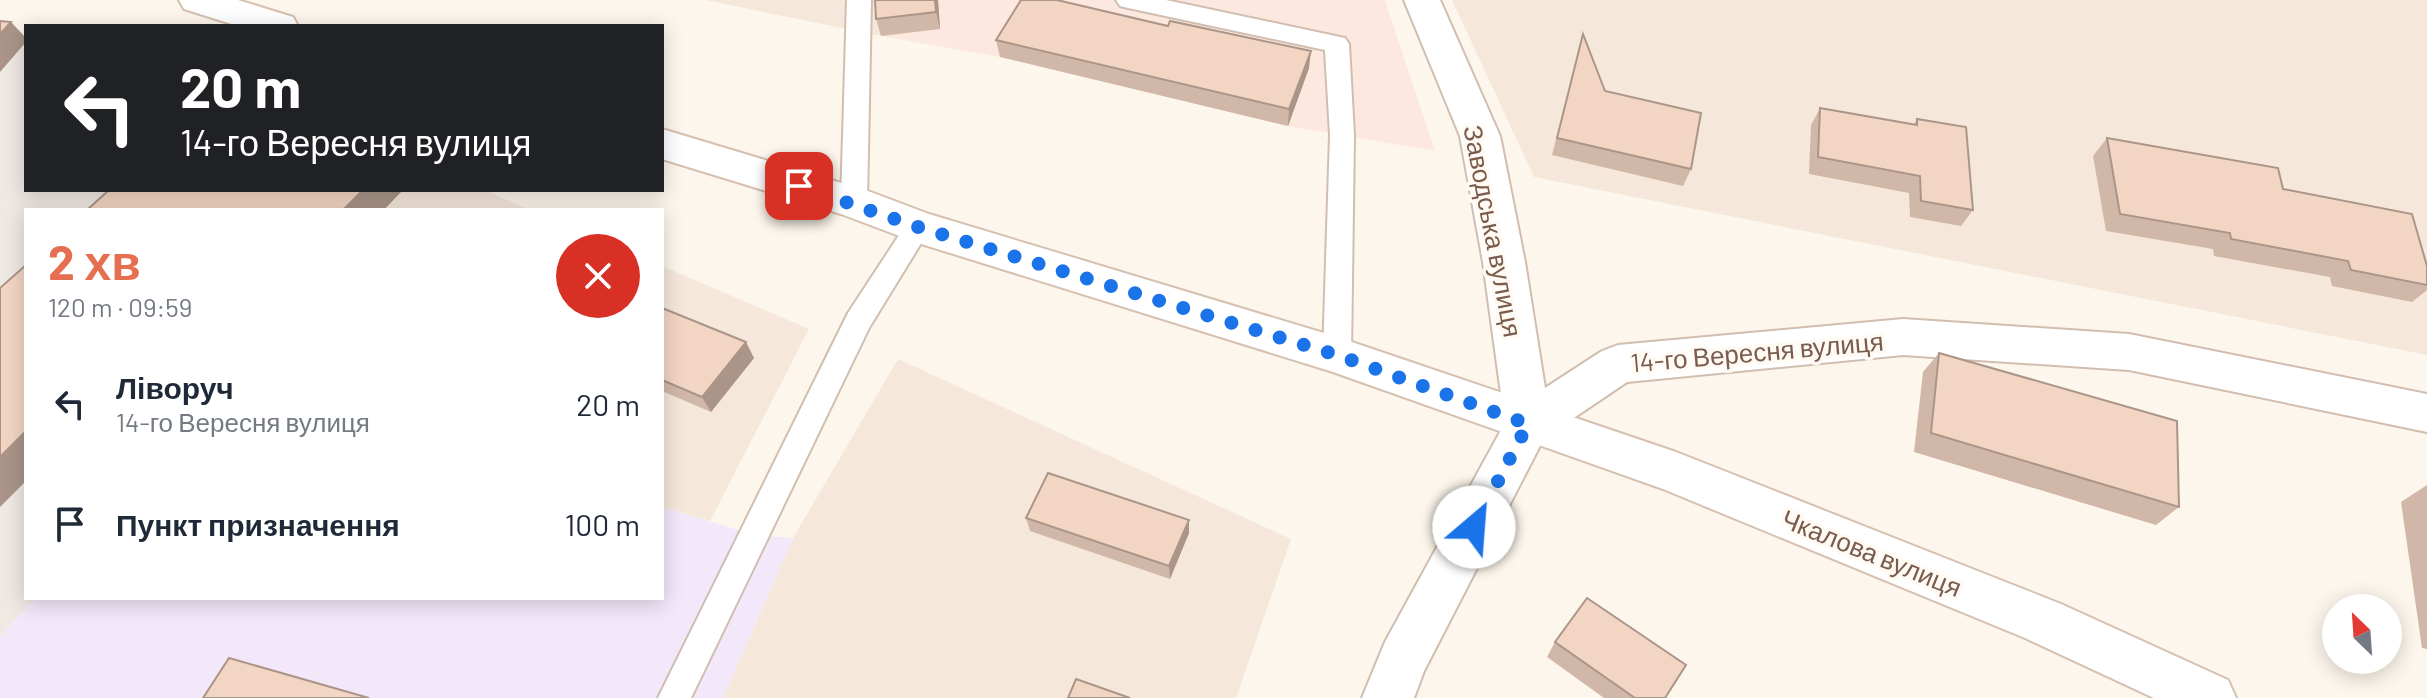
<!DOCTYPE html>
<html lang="uk">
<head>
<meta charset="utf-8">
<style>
  body { margin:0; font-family:Barlow,sans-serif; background:#f6f6f7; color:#1f2937; height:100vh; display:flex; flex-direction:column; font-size:30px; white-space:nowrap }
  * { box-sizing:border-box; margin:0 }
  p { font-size:26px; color:#747a83 }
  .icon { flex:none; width:44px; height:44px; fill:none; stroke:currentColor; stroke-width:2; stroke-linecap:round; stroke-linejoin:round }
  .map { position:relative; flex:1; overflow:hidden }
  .drawer { position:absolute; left:24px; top:208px; width:640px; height:392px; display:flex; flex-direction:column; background:#fff; border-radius:0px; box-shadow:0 4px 20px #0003 }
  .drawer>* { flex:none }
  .banner { position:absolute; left:24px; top:24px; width:640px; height:168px; border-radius:0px; box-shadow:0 4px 20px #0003; background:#202124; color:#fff; overflow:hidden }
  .needle { width:52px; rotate:335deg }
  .buttons { position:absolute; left:2322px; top:594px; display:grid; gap:16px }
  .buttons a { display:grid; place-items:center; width:80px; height:80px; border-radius:50%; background:#fff; box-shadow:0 4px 20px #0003; font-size:40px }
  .pin { position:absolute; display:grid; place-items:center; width:68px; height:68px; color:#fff; margin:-34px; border-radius:16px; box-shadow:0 4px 12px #0006 }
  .me { position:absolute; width:88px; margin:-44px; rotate:27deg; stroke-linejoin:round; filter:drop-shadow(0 0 6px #0008) }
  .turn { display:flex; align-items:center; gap:28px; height:168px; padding:0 24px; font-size:36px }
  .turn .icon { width:104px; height:104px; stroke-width:2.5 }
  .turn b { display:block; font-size:56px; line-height:68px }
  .round { display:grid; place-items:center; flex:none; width:84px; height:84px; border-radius:42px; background:#f6f6f7 }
  .summary { display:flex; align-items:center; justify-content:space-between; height:136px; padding:0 24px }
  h1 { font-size:48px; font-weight:700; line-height:60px; color:#e76f51 }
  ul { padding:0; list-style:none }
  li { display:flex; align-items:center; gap:24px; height:120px; padding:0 24px }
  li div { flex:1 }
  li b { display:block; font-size:30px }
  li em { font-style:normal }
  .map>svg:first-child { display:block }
  .residential { fill:#f5e8da }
  .commercial { fill:#fde8e0 }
  .industrial { fill:#efe9e4 }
  .education { fill:#f3e8fa }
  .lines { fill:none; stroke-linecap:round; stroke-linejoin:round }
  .service-casing { stroke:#d1beb0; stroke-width:4 }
  .minor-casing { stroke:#d1beb0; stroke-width:4 }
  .secondary-casing { stroke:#d6c0b0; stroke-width:4 }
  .service { fill:#fff; fill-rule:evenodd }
  .minor { fill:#fff; fill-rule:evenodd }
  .secondary { fill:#fff; fill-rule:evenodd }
  .wall { fill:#d1b7a8 }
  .shaded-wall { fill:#aa9588 }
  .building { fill:#f3d5c3; stroke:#aa9588; stroke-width:2 }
  .route { stroke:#1a73e8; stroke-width:14; stroke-dasharray:0 25.2 }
  .labels { text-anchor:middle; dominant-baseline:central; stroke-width:7; stroke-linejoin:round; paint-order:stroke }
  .street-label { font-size:26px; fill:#7a5c4d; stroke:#fffaf3 }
</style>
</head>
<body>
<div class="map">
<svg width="2427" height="698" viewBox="0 0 2427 698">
  <rect width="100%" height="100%" fill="#fdf6ec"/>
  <!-- residential -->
  <path class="residential" d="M 705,0 L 879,0 L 881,36 Z
    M 1452,0 L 2427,0 L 2427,355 L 1534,177 Z
    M 404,190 L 484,190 L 530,210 L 385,210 Z
    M 662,266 L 809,329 L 710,521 L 662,507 Z
    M 898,359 L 1291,539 L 1236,698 L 723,698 L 793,538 Z"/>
  <!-- commercial -->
  <path class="commercial" d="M 879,0 L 1385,0 L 1435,151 L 1288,126 L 1000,57 L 881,36 Z"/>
  <!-- industrial -->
  <path class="industrial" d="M 0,38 L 26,40 L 26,190 L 403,190 L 384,210 L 26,210 L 26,598 L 35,598 L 0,637 Z"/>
  <!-- education -->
  <path class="education" d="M 662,507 L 755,535 L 793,538 L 723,698 L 0,698 L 0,637 L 35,598 L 662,598 Z"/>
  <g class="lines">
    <!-- service casing -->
    <g class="service-casing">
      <path id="service" d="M 847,0 L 871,0 L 867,202 L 863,209 L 854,212 L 845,209 L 841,202 Z
        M 1116,0 L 1166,0 L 1345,38 L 1349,44 L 1354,135 L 1351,355 L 1347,363 L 1337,367 L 1327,363 L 1323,355 L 1330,135 L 1325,50 L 1128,8 L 1120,6 Z
        M 918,217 L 927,220 L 931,227 L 869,328 L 691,698 L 658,698 L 848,313 L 909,220 Z"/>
    </g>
    <!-- minor casing -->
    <g class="minor-casing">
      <path id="minor" d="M 1404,0 L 1440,0 L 1500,136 L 1525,262 L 1545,388 L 1602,351 L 1618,345 L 1903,319 L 2129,334 L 2427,394 L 2427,432 L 2129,370 L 1903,355 L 1627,382 L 1544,438 L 1424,671 L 1414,698 L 1362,698 L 1385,642 L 1505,423 L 1483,262 L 1460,136 Z"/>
    </g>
    <!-- secondary casing -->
    <g class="secondary-casing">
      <path id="secondary" d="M 179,0 L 238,0 L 293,17 L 298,26 L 238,26 L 184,9 Z
        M 662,129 L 868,191 L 929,214 L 1337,337 L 1676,452 L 2061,604 L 2228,680 L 2236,698 L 2154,698 L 2025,638 L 1663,489 L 1333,372 L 918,243 L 841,214 L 662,159 Z"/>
    </g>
    <!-- service -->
    <use href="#service" class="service"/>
    <!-- minor -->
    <use href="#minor" class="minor"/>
    <!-- secondary -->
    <use href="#secondary" class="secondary"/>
  </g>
  <!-- wall -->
  <path class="wall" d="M 938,0 L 940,29 L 881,36 L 876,19 Z
    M 1583,34 L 1605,91 L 1691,169 L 1683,186 L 1552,155 Z
    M 996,40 L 1309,68 L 1288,126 L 1000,57 Z
    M 1820,108 L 1914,124 L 1917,119 L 1973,210 L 1961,226 L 1910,217 L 1909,193 L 1809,174 L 1811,125 Z
    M 2107,138 L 2283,189 L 2427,285 L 2427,290 L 2412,302 L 2332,286 L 2330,277 L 2214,256 L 2213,249 L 2106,231 L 2093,156 Z
    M 662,308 L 754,358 L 711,412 L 662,391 Z
    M 1939,353 L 2179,507 L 2156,525 L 1914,452 L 1923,372 Z
    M 2427,485 L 2427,649 L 2422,648 L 2401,502 Z
    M 1026,518 L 1189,533 L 1170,579 L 1030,531 Z
    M 1555,642 L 1665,698 L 1604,698 L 1547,657 Z"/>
  <!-- shaded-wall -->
  <path class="shaded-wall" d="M 935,0 L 938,0 L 940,29 L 936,12 Z
    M 11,22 L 26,38 L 26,42 L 0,72 L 0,34 Z
    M 1311,51 L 1309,68 L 1288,126 L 1289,109 Z
    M 363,190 L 403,190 L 384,210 L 343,210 Z
    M 746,342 L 754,358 L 711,412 L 702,397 Z
    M 26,431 L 26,481 L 0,507 L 0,457 Z
    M 1189,520 L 1189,533 L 1170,579 L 1169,566 Z"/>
  <!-- building -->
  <path class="building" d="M 875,0 L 935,0 L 936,12 L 876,19 Z
    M 1021,0 L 1057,0 L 1168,26 L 1170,21 L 1311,51 L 1289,109 L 996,40 Z
    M 0,21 L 11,22 L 0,34 Z
    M 1583,34 L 1605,91 L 1701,113 L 1691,169 L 1557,138 Z
    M 1820,108 L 1917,125 L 1917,119 L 1966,127 L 1973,210 L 1921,201 L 1920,176 L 1818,157 Z
    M 2107,138 L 2278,168 L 2283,189 L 2412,214 L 2427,266 L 2427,285 L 2351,270 L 2348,261 L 2231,239 L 2230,233 L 2120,214 Z
    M 109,190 L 363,190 L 343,210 L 87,210 Z
    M 26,265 L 26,431 L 0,457 L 0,288 Z
    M 662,308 L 746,342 L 702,397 L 662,380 Z
    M 1939,353 L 2177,421 L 2179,507 L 1931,433 Z
    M 1048,473 L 1189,520 L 1169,566 L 1026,518 Z
    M 1587,598 L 1686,665 L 1665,698 L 1635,698 L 1555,642 Z
    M 229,658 L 369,698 L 203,698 Z
    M 1076,679 L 1130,698 L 1068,698 Z"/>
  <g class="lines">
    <!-- route -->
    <path class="route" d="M 799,186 L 918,227 L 1337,355 L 1528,424 L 1474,527"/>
  </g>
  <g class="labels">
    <!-- street labels -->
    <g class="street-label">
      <text transform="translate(1494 231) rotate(79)">Заводська вулиця</text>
      <text transform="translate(1757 351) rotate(-5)">14-го Вересня вулиця</text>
      <text transform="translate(1872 552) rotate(22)">Чкалова вулиця</text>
    </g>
  </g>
</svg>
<div class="buttons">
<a><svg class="needle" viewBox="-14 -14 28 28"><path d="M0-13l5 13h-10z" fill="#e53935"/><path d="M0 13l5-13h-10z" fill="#747a83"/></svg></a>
</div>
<div class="pin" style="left:799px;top:186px;background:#d93025"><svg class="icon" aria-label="arrive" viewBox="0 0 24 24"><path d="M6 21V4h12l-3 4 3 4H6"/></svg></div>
<svg class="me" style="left:1474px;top:527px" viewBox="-20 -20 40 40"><circle r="19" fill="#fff"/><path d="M0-13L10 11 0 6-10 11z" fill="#1a73e8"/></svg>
<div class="banner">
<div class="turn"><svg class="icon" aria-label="left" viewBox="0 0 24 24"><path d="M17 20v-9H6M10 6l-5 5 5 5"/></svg><div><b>20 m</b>14-го Вересня вулиця</div></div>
</div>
<section class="drawer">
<div class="summary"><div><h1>2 хв</h1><p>120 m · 09:59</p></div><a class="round" style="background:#d93025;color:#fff"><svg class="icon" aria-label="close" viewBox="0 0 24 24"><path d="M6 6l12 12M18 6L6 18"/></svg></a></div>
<ul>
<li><svg class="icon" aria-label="left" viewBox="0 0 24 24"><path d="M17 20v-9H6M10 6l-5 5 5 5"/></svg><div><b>Ліворуч</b><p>14-го Вересня вулиця</p></div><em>20 m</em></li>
<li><svg class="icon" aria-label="arrive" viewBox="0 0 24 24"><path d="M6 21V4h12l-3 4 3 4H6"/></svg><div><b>Пункт призначення</b></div><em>100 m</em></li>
</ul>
</section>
</div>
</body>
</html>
